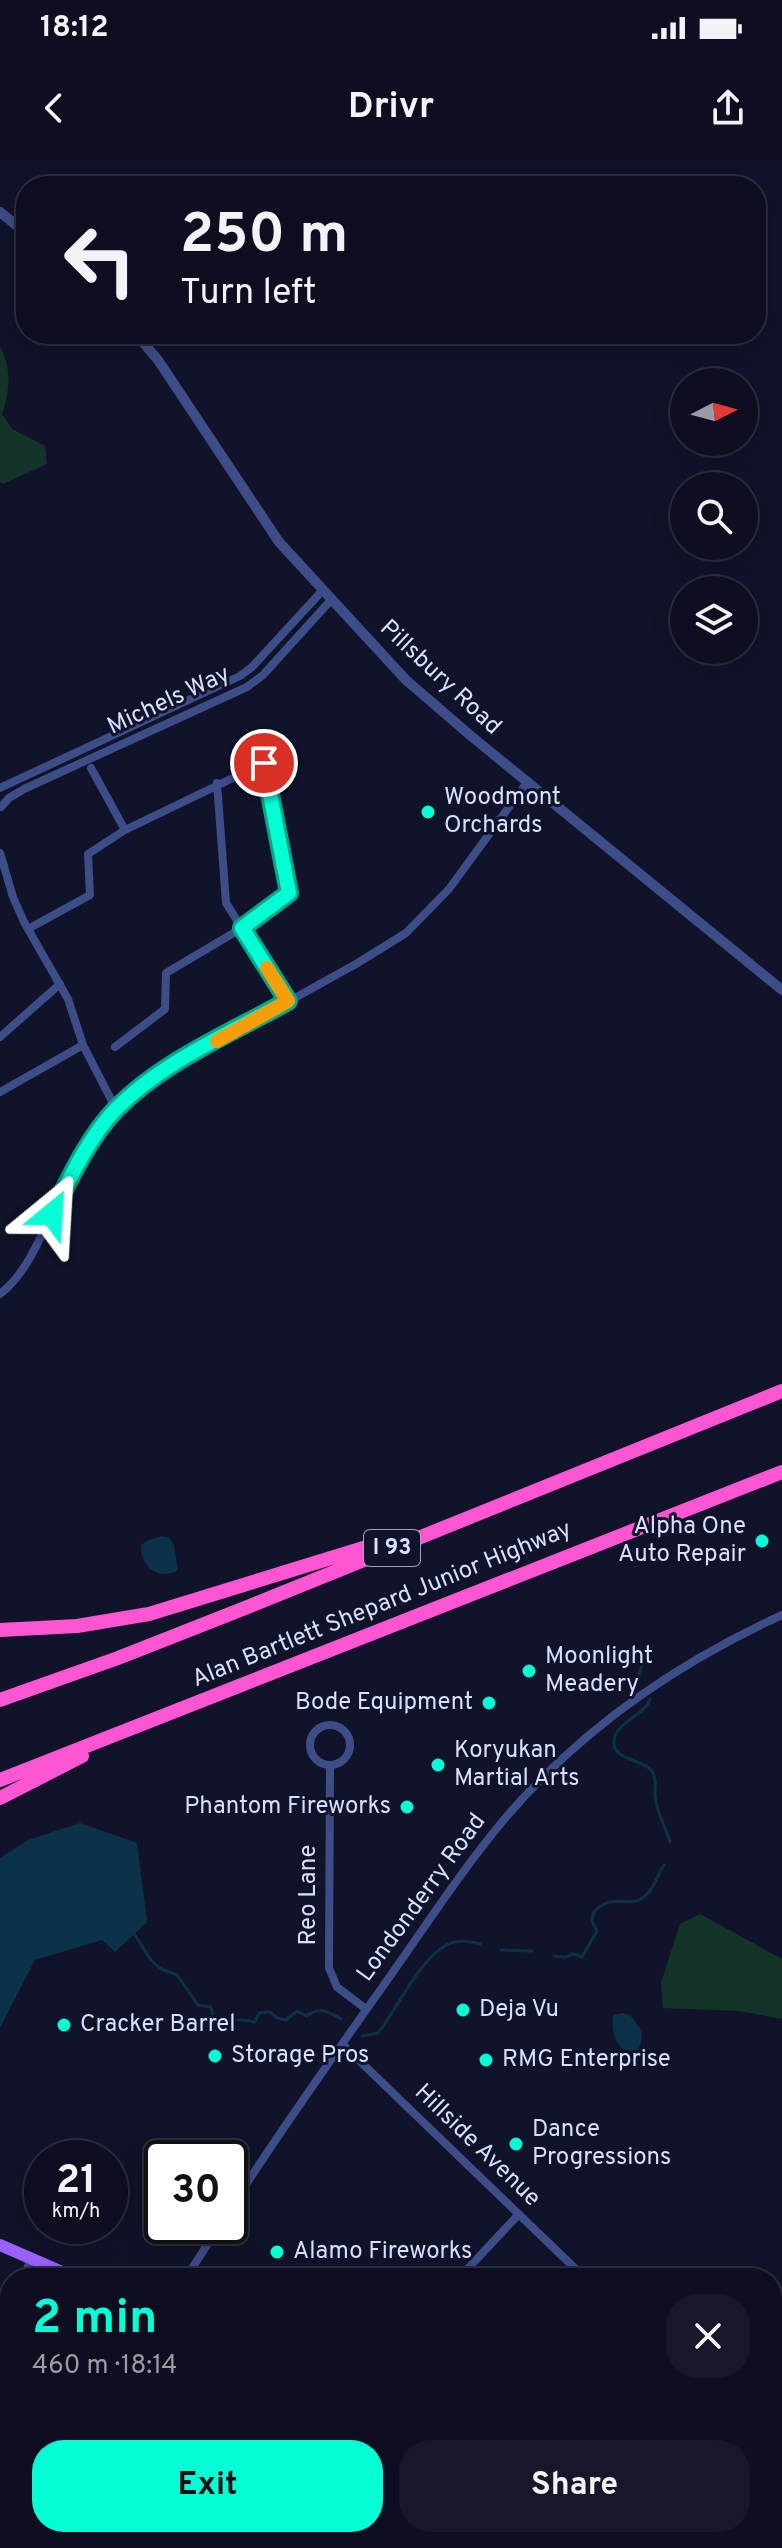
<!DOCTYPE html>
<html lang="en">
<head>
<meta charset="utf-8">
<style>
  body { margin:0; font-family:Overpass,sans-serif; background:#161729; color:#f1f3f6; height:100vh; display:flex; flex-direction:column; font-size:30px; white-space:nowrap }
  * { box-sizing:border-box; margin:0 }
  p { font-size:26px; color:#9a9ca5 }
  .icon { flex:none; width:44px; height:44px; fill:none; stroke:currentColor; stroke-width:2; stroke-linecap:round; stroke-linejoin:round }
  .map { position:relative; flex:1; overflow:hidden }
  .details { position:absolute; left:0px; top:2108px; width:782px; height:280px; display:flex; flex-direction:column; background:#0d0e20; border-radius:32px 32px 0 0; box-shadow:0 4px 20px #0003,0 0 0 2px #2d2e3e }
  .details>* { flex:none }
  .top-card { position:absolute; left:16px; top:16px; width:750px; height:168px; border-radius:32px; box-shadow:0 4px 20px #0003,0 0 0 2px #2d2e3e; background:#0d0e20; color:#f1f3f6; overflow:hidden }
  .needle { width:52px; rotate:84deg }
  .tools { position:absolute; left:670px; top:208px; display:grid; gap:16px }
  .tools a { display:grid; place-items:center; width:88px; height:88px; border-radius:50%; background:#0d0e20; box-shadow:0 4px 20px #0003,0 0 0 2px #2d2e3e; font-size:40px }
  .speed { position:absolute; left:24px; top:1980px; display:flex; gap:16px; font-size:40px; font-weight:700; text-align:center }
  .speed>* { display:grid; place-content:center; width:104px; height:104px; border-radius:50%; background:#0d0e20; box-shadow:0 4px 20px #0003,0 0 0 2px #2d2e3e; line-height:1 }
  .speed small { font-size:20px; font-weight:400 }
  .speed .limit { border:4px solid #111; border-radius:12px; background:#fff; color:#111 }
  .pin { position:absolute; display:grid; place-items:center; width:68px; height:68px; color:#fff; margin:-34px; border:4px solid #fff; border-radius:50%; box-shadow:0 2px 8px #0007 }
  .me { position:absolute; width:88px; margin:-44px; rotate:27deg; stroke-linejoin:round; filter:drop-shadow(0 0 6px #0008) }
  .turn { display:flex; align-items:center; gap:28px; height:168px; padding:0 32px; font-size:36px }
  .turn .icon { width:104px; height:104px; stroke-width:2.5 }
  .turn b { display:block; font-size:56px; line-height:68px }
  .round { display:grid; place-items:center; flex:none; width:84px; height:84px; border-radius:32px; background:#161729 }
  .head { display:flex; align-items:center; justify-content:space-between; height:136px; padding:0 32px }
  h1 { font-size:48px; font-weight:700; line-height:60px; color:#06fed5 }
  .action { display:flex; gap:16px; margin-top:auto; padding:16px 32px }
  .action a { flex:1; height:92px; border-radius:32px; background:#06fed5; color:#111; font-size:32px; font-weight:700; line-height:92px; text-align:center }
  .action a+a { background:#161729; color:#f1f3f6 }
  .status { display:flex; justify-content:space-between; align-items:center; height:56px; padding:0 40px; background:#0d0e20; direction:ltr }
  .status svg { height:22px; fill:currentColor }
  header { display:flex; justify-content:space-between; align-items:center; height:104px; padding:0 32px; background:#0d0e20; font-size:36px; font-weight:700 }
  .map>svg:first-child { display:block }
  .green { fill:#14342a }
  .water { fill:#0b3248 }
  .lines { fill:none; stroke-linecap:round; stroke-linejoin:round }
  .stream { stroke:#0b3248; stroke-width:3 }
  .minor { stroke:#3c4d88; stroke-width:8 }
  .tertiary { stroke:#3c4d88; stroke-width:10 }
  .primary { stroke:#9a61fe; stroke-width:12 }
  .motorway { stroke:#fe55d3; stroke-width:14 }
  .route-casing { stroke:#04a58a; stroke-width:20 }
  .route { stroke:#06fed5; stroke-width:14 }
  .slow { stroke:#f59e0b; stroke-width:14 }
  .poi-dot { fill:#06fed5; stroke:#11132a; stroke-width:3 }
  .labels { text-anchor:middle; dominant-baseline:central; stroke-width:6; stroke-linejoin:round; paint-order:stroke }
  .shield { fill:#11132a; stroke:#9ea2bf; stroke-width:2 }
  .shield-label { font-size:22px; font-weight:bold; fill:#dadfff }
  .street-label { font-size:24px; fill:#dadfff; stroke:#11132a }
  .poi-label { font-size:24px; fill:#dadfff; stroke:#11132a; text-anchor:start }
</style>
</head>
<body>
<div class="status"><b>18:12</b><svg viewBox="0 0 49 12"><path d="M0 12V9h3v3zM5 12V6h3v6zM10 12V3h3v9zM15 12V0h3v12zM26 1h20v11H26zM47 4h2v5h-2z"/></svg></div>
<header><svg class="icon" aria-label="back" viewBox="0 0 24 24"><path d="M15 5l-7 7 7 7"/></svg>Drivr<svg class="icon" aria-label="share" viewBox="0 0 24 24"><path d="M12 15V3M7 8l5-5 5 5M5 13v7h14v-7"/></svg></header>
<div class="map">
<svg width="782" height="2388" viewBox="0 0 782 2388">
  <rect width="100%" height="100%" fill="#11132a"/>
  <!-- green -->
  <path class="green" d="M 0,186 C 12,210 10,229 2,254 L 12,269 L 45,286 L 47,304 L 3,324 L 0,322 Z
    M 700,1754 L 782,1799 L 782,1859 L 740,1851 L 663,1848 L 661,1823 L 680,1764 Z
    M 9,2351 L 10,2378 L 98,2378 L 87,2385 L 88,2388 L 0,2388 L 0,2367 Z"/>
  <!-- water -->
  <path class="water" d="M 162,1376 L 168,1377 L 174,1385 L 178,1410 C 159,1422 139,1405 141,1385 L 148,1380 Z
    M 80,1663 L 137,1683 L 147,1762 L 115,1792 L 102,1780 L 35,1800 L 0,1868 L 0,1698 L 28,1680 Z
    M 622,1853 L 630,1855 C 640,1867 646,1874 638,1890 C 616,1897 611,1871 613,1855 Z"/>
  <g class="lines">
    <!-- stream -->
    <path class="stream" d="M 639,1522 L 639,1513 L 647,1492
      M 650,1539 C 645,1556 615,1562 614,1581 C 613,1601 642,1599 651,1610 C 657,1617 655,1627 655,1635 C 656,1652 666,1668 670,1682
      M 132,1770 L 150,1799 L 161,1809 L 177,1815 L 198,1845 L 211,1847 L 213,1856 C 226,1862 240,1858 255,1862 L 259,1853 L 270,1852 L 277,1858 L 286,1860 L 297,1851 L 307,1856 C 319,1846 329,1852 341,1859
      M 501,1790 L 532,1791
      M 554,1796 L 565,1797 L 574,1794 L 582,1797 L 597,1771 L 592,1761 L 593,1753 C 614,1729 631,1752 647,1734 C 655,1726 658,1714 664,1705
      M 362,1876 L 378,1873 C 397,1850 424,1788 455,1782 C 463,1780 472,1782 480,1784"/>
    <!-- minor -->
    <path class="minor" d="M 91,608 L 125,670
      M 217,623 L 226,743 L 288,841
      M 0,628 L 240,516 L 252,507 L 322,431
      M 1,647 L 9,638 L 24,629 L 247,527 L 263,515 L 331,440
      M 0,693 L 13,737 L 24,762 L 68,839 L 83,885 L 116,949
      M 28,769 L 90,735 L 88,694 L 125,670 L 264,603 L 289,733 L 242,768 L 166,813 L 165,849 L 115,887
      M 0,877 L 60,824
      M 0,932 L 83,885
      M 0,1134 C 26,1114 39,1080 53,1051 C 89,981 110,945 179,902 L 356,804 L 406,773 L 449,729 L 528,621
      M310 1585a20 20 0 1 1 40 0a20 20 0 1 1-40 0Z
      M 330,1606 L 329,1808 L 337,1827 L 366,1849
      M 342,1884 L 585,2118
      M 230,2049 C 278,1974 329,1902 381,1829 C 421,1773 458,1715 502,1662 C 578,1571 675,1504 782,1455
      M 24,2118 L 31,2097
      M 186,2118 L 219,2066
      M 459,2118 L 519,2054
      M 772,2193 L 782,2183
      M 0,2195 L 10,2162
      M 772,2288 L 782,2294
      M 178,2378 L 190,2388
      M 214,2388 L 222,2378
      M 371,2388 L 379,2378
      M 540,2388 L 541,2378"/>
    <!-- tertiary -->
    <path class="tertiary" d="M 0,52 L 26,73
      M 136,174 L 158,200 L 279,382 L 406,520 L 471,576 L 782,830"/>
    <!-- primary -->
    <path class="primary" d="M 0,2085 L 76,2118
      M 397,2378 L 410,2388"/>
    <!-- motorway -->
    <path class="motorway" d="M 0,1470 L 77,1466 L 149,1454 L 396,1378
      M 0,1540 L 118,1498 L 255,1444 L 782,1231
      M 0,1620 L 782,1312
      M 0,1638 L 82,1596"/>
  </g>
  <g class="lines">
    <!-- route casing -->
    <g class="route-casing">
      <path id="route" d="M 52,1054 C 70,1018 88,978 116,949 C 163,901 231,873 288,841 L 242,768 L 289,733 L 264,603"/>
    </g>
    <!-- route -->
    <use href="#route" class="route"/>
    <!-- slow -->
    <path class="slow" d="M 217,881 L 288,841 L 267,808"/>
  </g>
  <!-- markers -->
  <g class="poi-dot">
    <circle cx="428" cy="652" r="8"/>
    <circle cx="762" cy="1381" r="8"/>
    <circle cx="529" cy="1511" r="8"/>
    <circle cx="489" cy="1543" r="8"/>
    <circle cx="438" cy="1605" r="8"/>
    <circle cx="407" cy="1647" r="8"/>
    <circle cx="463" cy="1850" r="8"/>
    <circle cx="64" cy="1865" r="8"/>
    <circle cx="215" cy="1896" r="8"/>
    <circle cx="486" cy="1900" r="8"/>
    <circle cx="516" cy="1984" r="8"/>
    <circle cx="277" cy="2092" r="8"/>
  </g>
  <g class="labels">
    <!-- shield labels -->
    <rect class="shield" x="364" y="1370" width="56" height="36" rx="6"/>
    <g class="shield-label">
      <text x="392" y="1388">I 93</text>
    </g>
    <!-- street labels -->
    <g class="street-label">
      <text transform="translate(440 518) rotate(43)">Pillsbury Road</text>
      <text transform="translate(169 541) rotate(-25)">Michels Way</text>
      <text transform="translate(382 1445) rotate(-22)">Alan Bartlett Shepard Junior Highway</text>
      <text transform="translate(309 1735) rotate(-90)">Reo Lane</text>
      <text transform="translate(422 1738) rotate(-54)">Londonderry Road</text>
      <text transform="translate(477 1986) rotate(44)">Hillside Avenue</text>
    </g>
    <!-- poi labels -->
    <g class="poi-label">
      <text x="444" y="638">Woodmont<tspan x="444" dy="28">Orchards</tspan></text>
      <text x="746" y="1367" text-anchor="end">Alpha One<tspan x="746" dy="28">Auto Repair</tspan></text>
      <text x="545" y="1497">Moonlight<tspan x="545" dy="28">Meadery</tspan></text>
      <text x="473" y="1543" text-anchor="end">Bode Equipment</text>
      <text x="454" y="1591">Koryukan<tspan x="454" dy="28">Martial Arts</tspan></text>
      <text x="391" y="1647" text-anchor="end">Phantom Fireworks</text>
      <text x="479" y="1850">Deja Vu</text>
      <text x="80" y="1865">Cracker Barrel</text>
      <text x="231" y="1896">Storage Pros</text>
      <text x="502" y="1900">RMG Enterprise</text>
      <text x="532" y="1970">Dance<tspan x="532" dy="28">Progressions</tspan></text>
      <text x="293" y="2092">Alamo Fireworks</text>
    </g>
  </g>
</svg>
<div class="tools">
<a><svg class="needle" viewBox="-14 -14 28 28"><path d="M0-13l5 13h-10z" fill="#e53935"/><path d="M0 13l5-13h-10z" fill="#9a9ca5"/></svg></a>
<a><svg class="icon" aria-label="search" viewBox="0 0 24 24"><circle cx="10" cy="10" r="6"/><path d="M15 15l6 6"/></svg></a>
<a><svg class="icon" aria-label="layers" viewBox="0 0 24 24"><path d="M12 4l9 5-9 5-9-5zM3 14l9 5 9-5"/></svg></a>
</div>
<div class="speed"><div>21<small>km/h</small></div><div class="limit">30</div></div>
<div class="pin" style="left:264px;top:603px;background:#d93025"><svg class="icon" aria-label="arrive" viewBox="0 0 24 24"><path d="M6 21V4h12l-3 4 3 4H6"/></svg></div>
<svg class="me" style="left:52px;top:1054px" viewBox="-20 -20 40 40"><path d="M0-17L14 15 0 8-14 15z" fill="#06fed5" stroke="#fff" stroke-width="4"/></svg>
<div class="top-card">
<div class="turn"><svg class="icon" aria-label="left" viewBox="0 0 24 24"><path d="M17 20v-9H6M10 6l-5 5 5 5"/></svg><div><b>250 m</b>Turn left</div></div>
</div>
<section class="details">
<div class="head"><div><h1>2 min</h1><p>460 m · 18:14</p></div><a class="round"><svg class="icon" aria-label="close" viewBox="0 0 24 24"><path d="M6 6l12 12M18 6L6 18"/></svg></a></div>
<div class="action"><a>Exit</a><a>Share</a></div>
</section>
</div>
</body>
</html>
